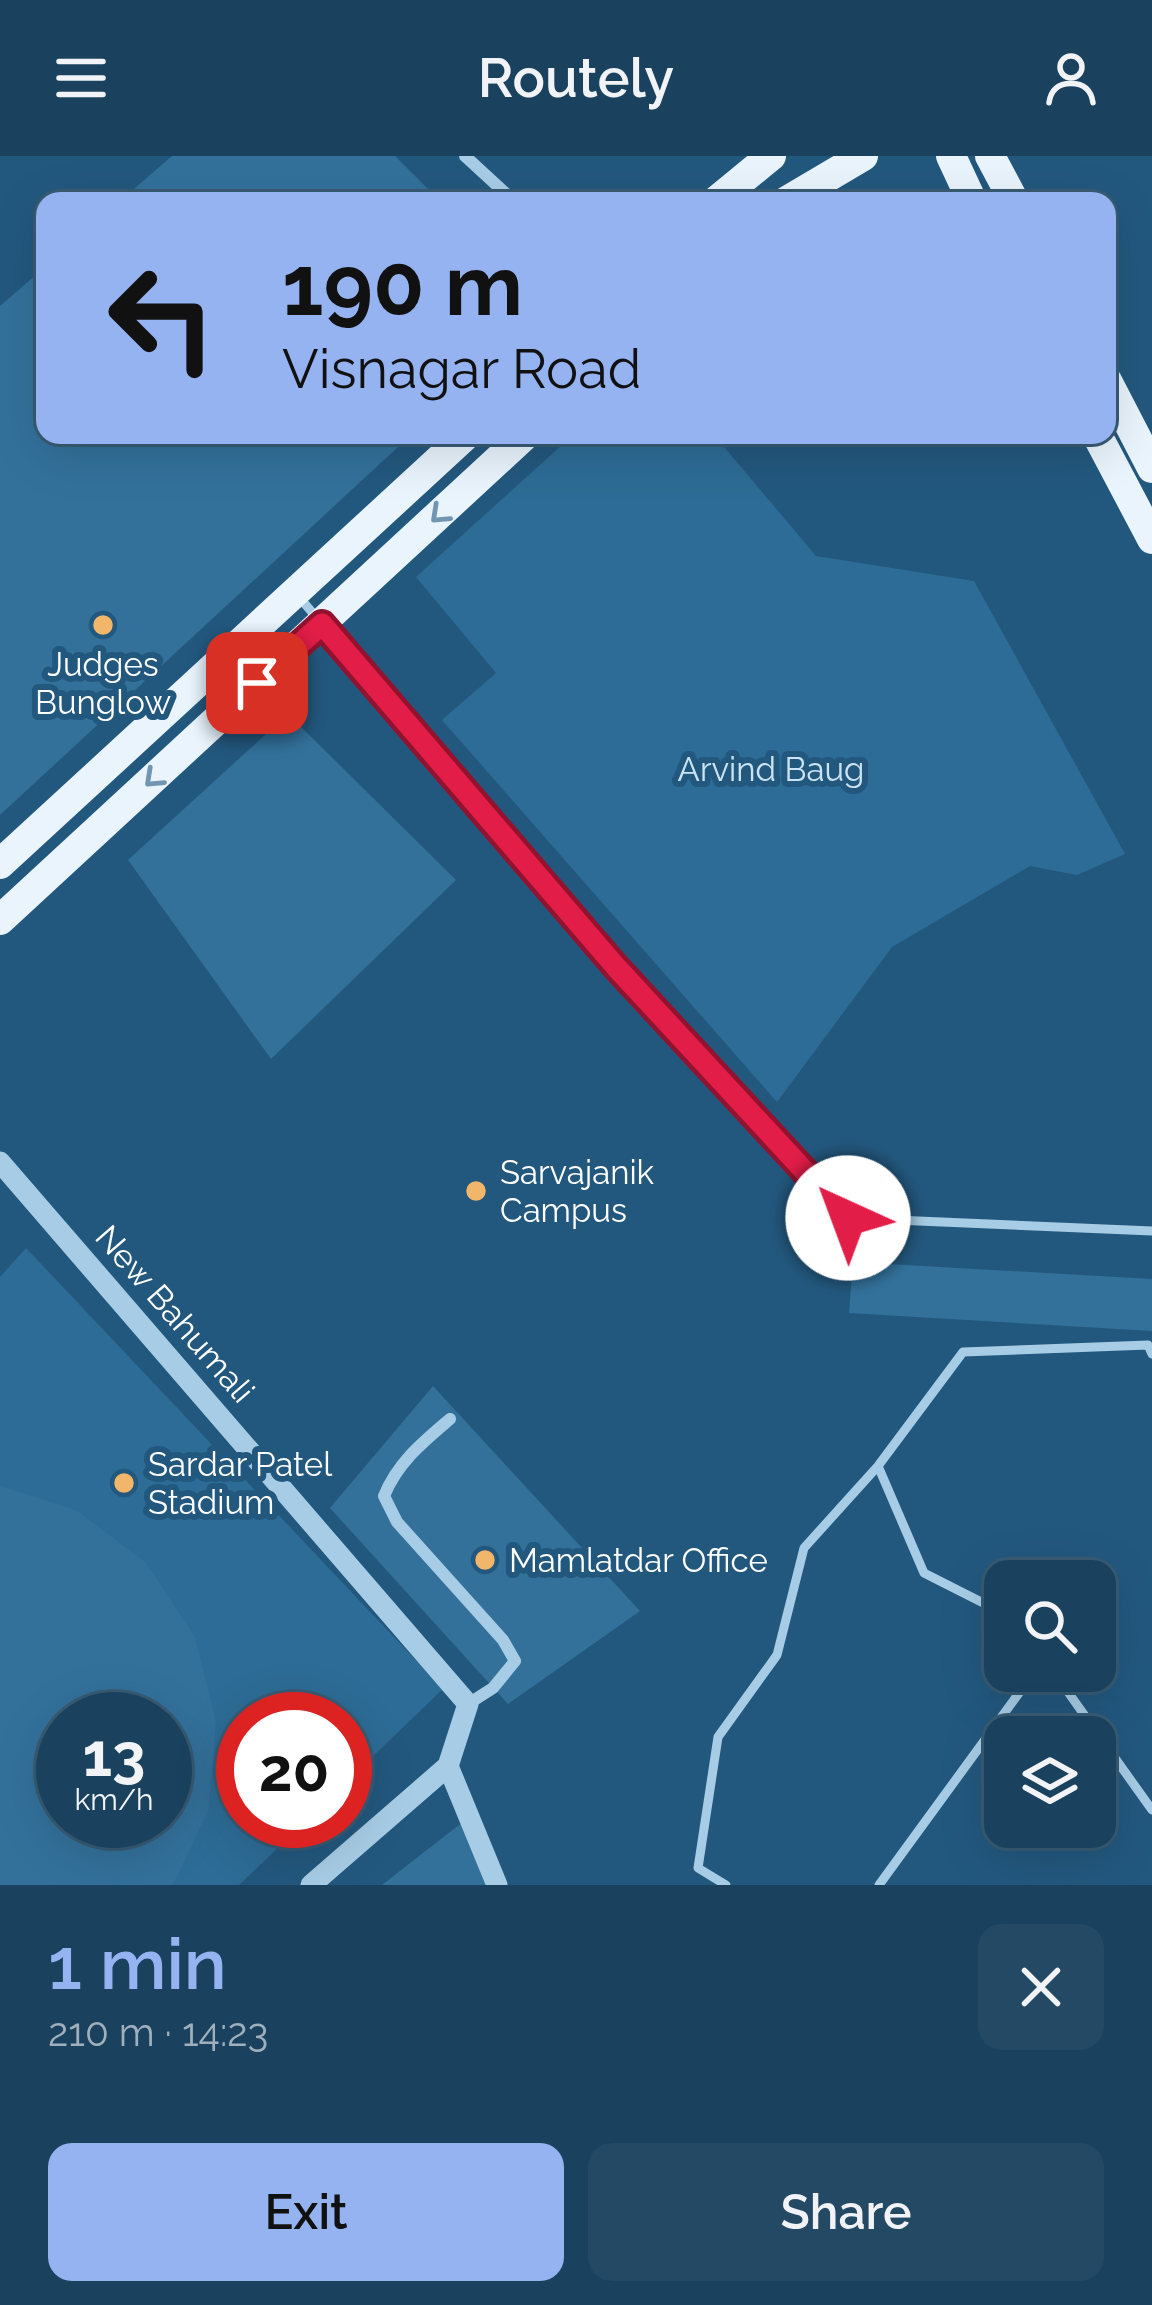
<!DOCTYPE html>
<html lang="en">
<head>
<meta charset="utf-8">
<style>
  body { margin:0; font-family:Raleway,sans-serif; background:#234964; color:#f1f3f6; height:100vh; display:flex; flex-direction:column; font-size:45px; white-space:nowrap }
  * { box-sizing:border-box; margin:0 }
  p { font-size:39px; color:#9fb0bc }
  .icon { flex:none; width:66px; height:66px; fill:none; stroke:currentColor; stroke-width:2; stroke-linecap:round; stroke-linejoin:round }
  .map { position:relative; height:1729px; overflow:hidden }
  .sheet { display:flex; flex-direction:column; background:#1a425e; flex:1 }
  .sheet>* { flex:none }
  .guide { position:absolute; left:36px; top:36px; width:1080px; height:252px; border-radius:24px; box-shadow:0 12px 48px #0002,0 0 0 3px #385b73; background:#95b2f1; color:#111; overflow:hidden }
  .buttons { position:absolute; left:984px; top:1404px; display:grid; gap:24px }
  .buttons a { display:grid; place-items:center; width:132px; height:132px; border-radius:24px; background:#1a425e; box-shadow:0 12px 48px #0002,0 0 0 3px #385b73; font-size:60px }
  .speed { position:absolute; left:36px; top:1536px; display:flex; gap:24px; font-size:60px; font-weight:700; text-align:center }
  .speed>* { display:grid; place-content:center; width:156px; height:156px; border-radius:50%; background:#1a425e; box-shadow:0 12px 48px #0002,0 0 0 3px #385b73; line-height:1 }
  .speed small { font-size:30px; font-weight:400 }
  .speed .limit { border:18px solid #d22; background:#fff; color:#111 }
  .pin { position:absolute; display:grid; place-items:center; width:102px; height:102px; color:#fff; margin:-51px; border-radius:24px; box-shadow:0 6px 18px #0006 }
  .me { position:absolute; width:132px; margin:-66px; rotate:317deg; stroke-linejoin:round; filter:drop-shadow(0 0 9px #0008) }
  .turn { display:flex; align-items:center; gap:42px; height:252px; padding:0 48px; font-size:54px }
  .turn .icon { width:156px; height:156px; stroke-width:2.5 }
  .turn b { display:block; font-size:84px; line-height:102px }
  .round { display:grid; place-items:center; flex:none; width:126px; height:126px; border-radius:24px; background:#234964 }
  .summary { display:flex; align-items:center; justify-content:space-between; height:204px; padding:0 48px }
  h1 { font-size:72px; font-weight:600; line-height:90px; color:#95b2f1 }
  .button { display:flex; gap:24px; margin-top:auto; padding:24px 48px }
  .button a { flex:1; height:138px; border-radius:24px; background:#95b2f1; color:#111; font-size:48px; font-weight:600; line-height:138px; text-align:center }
  .button a+a { background:#234964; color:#f1f3f6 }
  header { display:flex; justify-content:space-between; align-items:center; height:156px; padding:0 48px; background:#1a425e; font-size:54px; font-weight:600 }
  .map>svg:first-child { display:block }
  .green { fill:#2d6c96; fill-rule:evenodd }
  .building { fill:#33719b; fill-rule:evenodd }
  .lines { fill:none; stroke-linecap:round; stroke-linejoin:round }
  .service { stroke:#a7cde6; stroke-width:9 }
  .minor { stroke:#a7cde6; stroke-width:12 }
  .tertiary { stroke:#a7cde6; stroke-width:21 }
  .primary { stroke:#e9f4fd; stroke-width:30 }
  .oneway { stroke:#7296b1 }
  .route-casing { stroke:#92132f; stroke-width:30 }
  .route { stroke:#e11d48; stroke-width:21 }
  .poi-dot { fill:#f2b66a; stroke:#23587e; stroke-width:4.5 }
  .labels { text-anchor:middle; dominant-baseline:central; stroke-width:12; stroke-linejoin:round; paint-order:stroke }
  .poi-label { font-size:33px; fill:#fff; stroke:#23587e; text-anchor:start }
  .park-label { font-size:33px; fill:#cbe4f5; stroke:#23587e }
  .street-label { font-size:33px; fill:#fff; stroke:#23587e }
</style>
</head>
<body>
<header><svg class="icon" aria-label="menu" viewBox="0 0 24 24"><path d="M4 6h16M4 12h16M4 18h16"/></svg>Routely<svg class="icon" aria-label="person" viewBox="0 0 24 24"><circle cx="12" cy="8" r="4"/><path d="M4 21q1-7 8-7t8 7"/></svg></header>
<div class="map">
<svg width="1152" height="1729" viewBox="0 0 1152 1729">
  <rect width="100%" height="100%" fill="#23587e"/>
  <!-- green -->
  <path class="green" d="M 573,279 L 714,279 L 816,400 L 974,425 L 1125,698 L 1077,719 L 1030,710 L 892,791 L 777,946 L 442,564 L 496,517 L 416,421 Z
    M 26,1092 L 443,1533 L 345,1627 L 345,1563 L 243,1563 L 243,1665 L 306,1665 L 239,1729 L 0,1729 L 0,1121 ZM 63,1563 L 165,1563 L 165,1665 L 63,1665 Z"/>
  <!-- building -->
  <path class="building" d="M 172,0 L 395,0 L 440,45 L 120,45 Z
    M 45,111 L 45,279 L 411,279 L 0,659 L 0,150 Z
    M 288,558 L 456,724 L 271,903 L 128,704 Z
    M 853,1106 L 1152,1123 L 1152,1175 L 849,1157 Z
    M 433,1230 L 640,1455 L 508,1548 L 330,1352 Z
    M 0,1330 L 76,1354 L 146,1407 L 195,1481 L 216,1566 L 208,1655 L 173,1729 L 0,1729 ZM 63,1563 L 165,1563 L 165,1665 L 63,1665 Z
    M 464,1665 L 489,1729 L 382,1729 Z"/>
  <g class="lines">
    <!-- service -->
    <path class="service" d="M 299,441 L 615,810 L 848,1062 L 1152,1075
      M 878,1310 L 924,1417 L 1005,1458
      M 1053,1515 L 1152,1654
      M 726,1729 L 698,1712 L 718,1581 L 777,1499 L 804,1392 L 878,1310 L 963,1196 L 1148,1189 L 1152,1198
      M 879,1729 L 1035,1515"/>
    <!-- minor -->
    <path class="minor" d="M 465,0 L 514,45
      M 450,1263 C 423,1286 398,1306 384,1340 L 397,1366 L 503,1484 L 515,1505 L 493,1532 L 468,1548"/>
    <!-- tertiary -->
    <path class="tertiary" d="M 0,1006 L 468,1548 L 448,1610 L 311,1729
      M 448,1610 L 497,1729"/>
    <!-- primary -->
    <path class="primary" d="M 951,0 L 972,45
      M 990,0 L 1014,45
      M 716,45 L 771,0
      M 787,45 L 863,0
      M 1107,225 L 1152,312
      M 1097,279 L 1152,383
      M 0,708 L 466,279
      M 0,764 L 525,279"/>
  </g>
  <!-- one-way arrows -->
  <defs><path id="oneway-chevron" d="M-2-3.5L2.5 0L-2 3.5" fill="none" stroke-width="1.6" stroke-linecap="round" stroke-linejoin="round" transform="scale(3)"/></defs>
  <g class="oneway">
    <use href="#oneway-chevron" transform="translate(439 359) rotate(137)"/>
    <use href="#oneway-chevron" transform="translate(153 623) rotate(137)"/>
  </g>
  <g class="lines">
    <!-- route casing -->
    <g class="route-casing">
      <path id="route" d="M 257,527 L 322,468 L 616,811 L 848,1062"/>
    </g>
    <!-- route -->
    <use href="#route" class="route"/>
  </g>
  <!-- markers -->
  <g class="poi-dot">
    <circle cx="103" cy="469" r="12"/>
    <circle cx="476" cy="1035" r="12"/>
    <circle cx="124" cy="1327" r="12"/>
    <circle cx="485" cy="1404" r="12"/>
  </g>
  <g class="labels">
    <!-- poi labels -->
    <g class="poi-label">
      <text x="103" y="508" text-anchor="middle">Judges<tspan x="103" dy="38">Bunglow</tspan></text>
      <text x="500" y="1016">Sarvajanik<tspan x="500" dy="38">Campus</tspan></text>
      <text x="148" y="1308">Sardar Patel<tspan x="148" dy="38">Stadium</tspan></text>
      <text x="509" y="1404">Mamlatdar Office</text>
    </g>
    <!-- park labels -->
    <g class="park-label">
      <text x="771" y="613">Arvind Baug</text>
    </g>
    <!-- street labels -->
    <g class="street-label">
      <text transform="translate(175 1158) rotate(49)">New Bahumali</text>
    </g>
  </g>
</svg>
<div class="buttons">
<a><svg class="icon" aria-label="search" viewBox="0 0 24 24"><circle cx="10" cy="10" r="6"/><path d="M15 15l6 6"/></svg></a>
<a><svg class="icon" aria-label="layers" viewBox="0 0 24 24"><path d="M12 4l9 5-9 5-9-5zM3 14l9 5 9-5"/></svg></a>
</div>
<div class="speed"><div>13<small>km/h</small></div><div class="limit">20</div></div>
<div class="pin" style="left:257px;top:527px;background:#d93025"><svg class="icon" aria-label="arrive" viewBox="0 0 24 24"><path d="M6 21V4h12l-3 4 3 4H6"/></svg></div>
<svg class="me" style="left:848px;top:1062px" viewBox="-20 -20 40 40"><circle r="19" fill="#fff"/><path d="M0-13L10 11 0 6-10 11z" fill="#e11d48"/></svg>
<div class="guide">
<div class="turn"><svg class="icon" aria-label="left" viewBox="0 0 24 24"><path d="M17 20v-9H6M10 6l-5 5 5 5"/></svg><div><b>190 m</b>Visnagar Road</div></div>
</div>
</div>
<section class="sheet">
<div class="summary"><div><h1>1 min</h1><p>210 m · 14:23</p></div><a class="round"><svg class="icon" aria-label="close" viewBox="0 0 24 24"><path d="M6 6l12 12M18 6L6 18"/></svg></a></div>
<div class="button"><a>Exit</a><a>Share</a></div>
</section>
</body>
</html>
